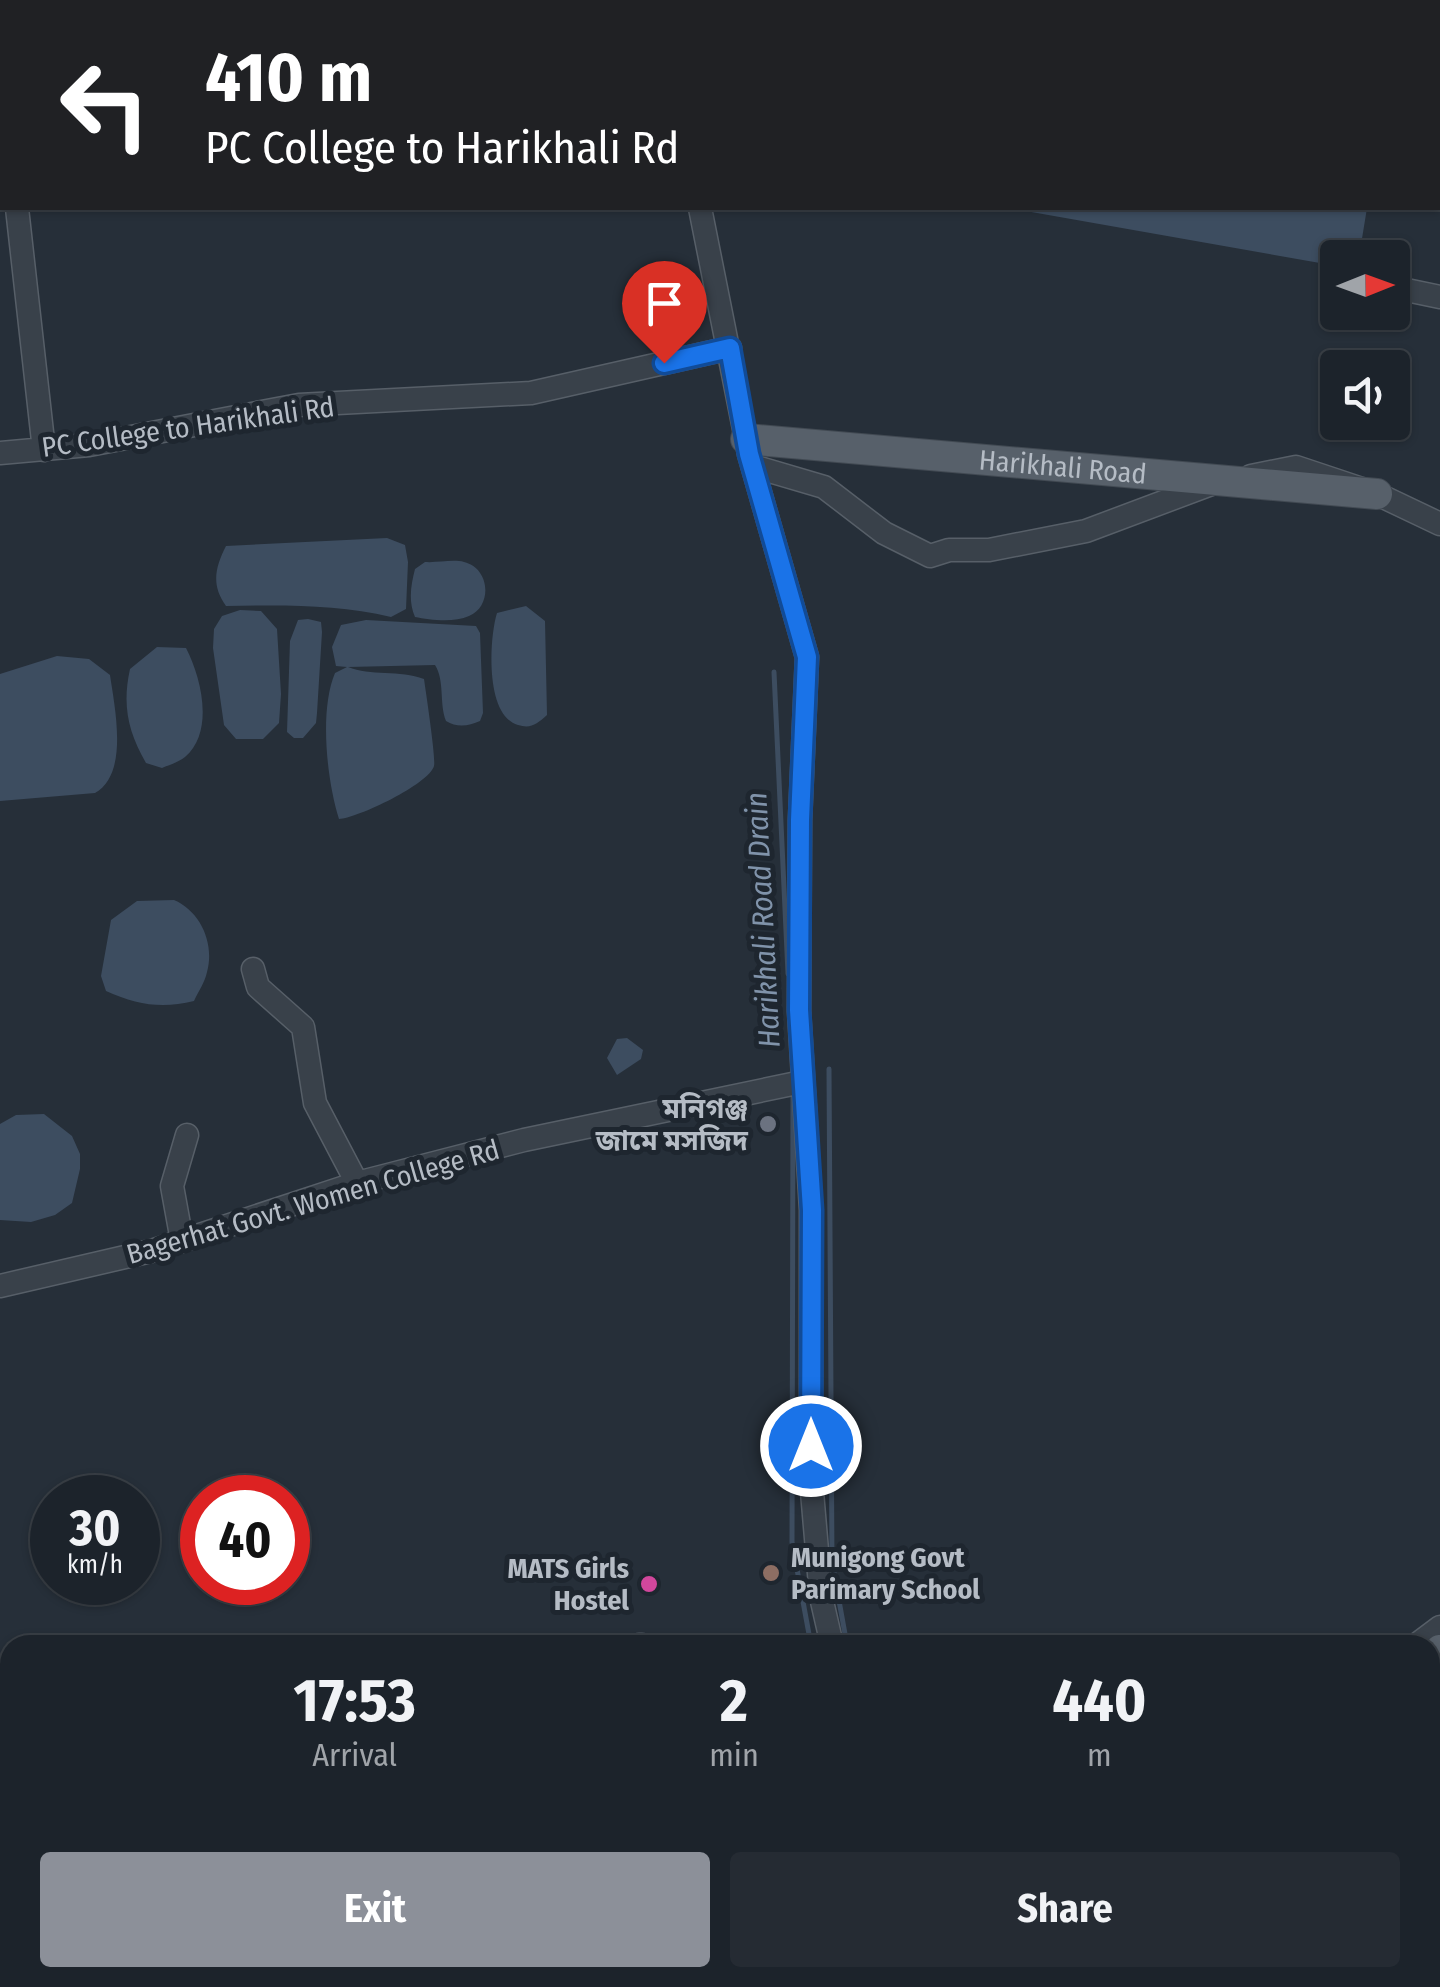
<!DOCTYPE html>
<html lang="en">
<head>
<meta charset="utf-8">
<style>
  body { margin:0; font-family:"Fira Sans Condensed","Noto Sans Bengali",sans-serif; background:#252b33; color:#f1f3f6; height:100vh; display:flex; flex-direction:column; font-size:38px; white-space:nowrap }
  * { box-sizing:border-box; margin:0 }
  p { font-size:32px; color:#a0a4a9 }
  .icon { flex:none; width:55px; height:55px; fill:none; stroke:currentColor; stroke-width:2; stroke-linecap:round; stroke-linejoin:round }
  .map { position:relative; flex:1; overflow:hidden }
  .panel { position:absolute; left:0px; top:1635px; width:1440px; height:352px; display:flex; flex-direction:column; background:#1c232b; border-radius:30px 30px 0 0; box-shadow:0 2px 8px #0004,0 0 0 2px #3a4047 }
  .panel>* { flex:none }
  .guide { position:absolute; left:0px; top:0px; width:1440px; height:210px; box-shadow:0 2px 8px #0004,0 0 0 2px #3a4047; background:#202124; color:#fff; overflow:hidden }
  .needle { width:65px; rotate:89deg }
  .tools { position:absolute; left:1320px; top:240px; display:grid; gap:20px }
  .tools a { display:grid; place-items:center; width:90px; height:90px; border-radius:10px; background:#1c232b; box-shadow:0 2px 8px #0004,0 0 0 2px #3a4047; font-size:50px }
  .speed { position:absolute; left:30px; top:1475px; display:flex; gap:20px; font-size:50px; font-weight:700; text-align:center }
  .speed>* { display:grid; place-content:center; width:130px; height:130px; border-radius:50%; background:#1c232b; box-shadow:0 2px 8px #0004,0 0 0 2px #3a4047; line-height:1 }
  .speed small { font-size:25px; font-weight:400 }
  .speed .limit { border:15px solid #d22; background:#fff; color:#111 }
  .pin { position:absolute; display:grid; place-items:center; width:85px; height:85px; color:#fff; margin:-102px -42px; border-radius:50% 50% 50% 0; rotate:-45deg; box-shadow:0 0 10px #0007 }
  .pin .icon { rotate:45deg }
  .me { position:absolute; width:110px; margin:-55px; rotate:0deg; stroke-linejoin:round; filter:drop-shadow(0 0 8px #0008) }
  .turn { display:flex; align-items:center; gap:35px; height:210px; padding:0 40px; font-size:45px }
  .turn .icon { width:130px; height:130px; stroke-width:2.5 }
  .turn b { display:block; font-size:70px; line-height:85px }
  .eta { display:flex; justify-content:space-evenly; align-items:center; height:170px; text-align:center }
  .eta b { font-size:60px; font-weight:700; line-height:70px }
  .primary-button { display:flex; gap:20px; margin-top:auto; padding:20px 40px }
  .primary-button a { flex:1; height:115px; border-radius:10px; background:#8c9099; color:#fff; font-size:40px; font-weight:700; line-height:115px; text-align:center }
  .primary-button a+a { background:#252b33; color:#f1f3f6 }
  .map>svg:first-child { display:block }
  .water { fill:#3d4d60 }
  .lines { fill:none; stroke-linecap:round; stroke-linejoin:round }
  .stream { stroke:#3d4d60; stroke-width:5 }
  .minor-casing { stroke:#575f68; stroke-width:25 }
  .major-casing { stroke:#424a53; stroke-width:32 }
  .minor { stroke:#39414a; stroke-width:22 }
  .major { stroke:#57606a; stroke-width:30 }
  .route-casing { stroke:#114b97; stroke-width:25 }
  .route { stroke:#1a73e8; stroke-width:18 }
  .worship-dot { fill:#6b7280; stroke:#1e262f; stroke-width:4 }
  .education-dot { fill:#8d6e63; stroke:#1e262f; stroke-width:4 }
  .hotel-dot { fill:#d1479c; stroke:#1e262f; stroke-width:4 }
  .labels { text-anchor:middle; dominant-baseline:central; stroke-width:10; stroke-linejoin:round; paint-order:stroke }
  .street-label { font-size:28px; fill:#b5bcc5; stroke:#1e262f }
  .poi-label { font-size:28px; font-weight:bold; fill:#b5bcc5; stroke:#1e262f; text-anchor:end }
  .water-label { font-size:30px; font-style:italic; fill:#8093aa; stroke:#1e262f }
</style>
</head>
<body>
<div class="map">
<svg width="1440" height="1987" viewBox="0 0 1440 1987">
  <rect width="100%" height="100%" fill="#262f39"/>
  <!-- water -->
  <path class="water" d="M 1020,208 L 1367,208 L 1359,257 L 1338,258 L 1337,266 L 1020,210 Z
    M 387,538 L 405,545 L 408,562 L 406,609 L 391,617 C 338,604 281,605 226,606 C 211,585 215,568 226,546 Z
    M 425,562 C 437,563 453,559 464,562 C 490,568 493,606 469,616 C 454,623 430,620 415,617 C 408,601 411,585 415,569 Z
    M 526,606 L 545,621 L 547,715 C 537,724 531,729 518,725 C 485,716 489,639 497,613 Z
    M 240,610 L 261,611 L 277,629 L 281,694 L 279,723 L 263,739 L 236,739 L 224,725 L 213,648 L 214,629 L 222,616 Z
    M 308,619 L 321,622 L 322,632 L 317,713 L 316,723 L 303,738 L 294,738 L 287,732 L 290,641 L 298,620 Z
    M 366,620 L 476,626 L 480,633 L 483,713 L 480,721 C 469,726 457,728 446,721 C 439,703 445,681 435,665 L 348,667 C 370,676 400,670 424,679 C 426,693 436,759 434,766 C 429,784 358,818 339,819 C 327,781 319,711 335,673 L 347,667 L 336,666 L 332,647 L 341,625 Z
    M 157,647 L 186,648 C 201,677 215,731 185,757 C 179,762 169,765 162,768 L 146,763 C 128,732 122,705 130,669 Z
    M 57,656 L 89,659 L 110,675 C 115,709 129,774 95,793 L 0,801 L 0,674 Z
    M 174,900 C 200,911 215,943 207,972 C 205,982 198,992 194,1001 C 162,1009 137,1005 106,991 L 101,976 L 111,920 L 137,901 Z
    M 627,1038 L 643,1050 L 641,1059 L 617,1075 L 607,1058 L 617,1039 Z
    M 44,1114 L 72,1136 L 80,1154 L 80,1169 L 72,1203 L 55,1215 L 31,1222 L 0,1220 L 0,1124 L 16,1115 Z
    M 1440,1821 L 1440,1987 L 1130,1987 L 1144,1978 L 1430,1978 L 1430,1827 Z
    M 27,1978 L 192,1978 L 187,1987 L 29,1987 Z"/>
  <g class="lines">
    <!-- stream -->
    <path class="stream" d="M 774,672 L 788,974
      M 829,1069 L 832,1562 L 847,1645
      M 793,1095 L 792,1542 L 811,1645"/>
    <!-- minor casing -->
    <g class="minor-casing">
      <path id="minor" d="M 656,0 L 657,2
        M 8,2 L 8,0
        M 764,2 L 781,0
        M 17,208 L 44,450
        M 700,208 L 749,454 L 807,657 L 800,820 L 799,1011 L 811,1210 L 811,1480 L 821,1597 L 832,1645
        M 1392,287 L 1440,297
        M 0,453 L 89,445 L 299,405 L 531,393 L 730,348
        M 750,456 L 753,466 L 824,487 L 884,533 L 930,556 L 949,550 L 989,550 L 1086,531 L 1214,483
        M 1251,476 L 1296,467 L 1377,494 L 1440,524
        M 253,969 L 258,987 L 303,1027 L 315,1103 L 357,1183
        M 182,1241 L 172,1186 L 187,1135
        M 0,1286 L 151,1251 L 357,1183 L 524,1140 L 802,1082
        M 639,1645 L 642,1645
        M 1416,1645 L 1440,1627
        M 0,1688 L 6,1689 L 0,1718
        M 0,1790 L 10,1788
        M 241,1978 L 244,1983 L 267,1985 L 300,1978
        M 370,1978 L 377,1987
        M 885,1978 L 887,1987
        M 914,1987 L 929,1978"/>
    </g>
    <!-- major casing -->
    <g class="major-casing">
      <g id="major">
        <path id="s1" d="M 746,439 L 1377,494"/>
        <path d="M 1430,1662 L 1440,1650"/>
        <path d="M 1087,1987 L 1100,1978"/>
      </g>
    </g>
    <!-- minor -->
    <use href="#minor" class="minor"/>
    <!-- major -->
    <use href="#major" class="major"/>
  </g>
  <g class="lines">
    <!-- route casing -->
    <g class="route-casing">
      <path id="route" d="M 664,363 L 730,348 L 749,454 L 807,657 L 800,820 L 799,1010 L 812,1210 L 811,1446"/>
    </g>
    <!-- route -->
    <use href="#route" class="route"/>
  </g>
  <!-- markers -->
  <circle class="worship-dot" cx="768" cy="1124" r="10"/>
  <circle class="education-dot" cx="771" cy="1573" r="10"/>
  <circle class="hotel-dot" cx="649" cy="1584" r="10"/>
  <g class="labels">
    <!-- street labels -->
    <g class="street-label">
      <text transform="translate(188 427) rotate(-8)">PC College to Harikhali Rd</text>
      <text stroke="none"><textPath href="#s1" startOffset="318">Harikhali Road</textPath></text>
      <text transform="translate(313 1202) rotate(-16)">Bagerhat Govt. Women College Rd</text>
    </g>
    <!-- poi labels -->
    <g class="poi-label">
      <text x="748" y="1108">মনিগঞ্জ<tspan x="748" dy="32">জামে মসজিদ</tspan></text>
      <text x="791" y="1557" text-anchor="start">Munigong Govt<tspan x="791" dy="32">Parimary School</tspan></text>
      <text x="629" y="1568">MATS Girls<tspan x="629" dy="32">Hostel</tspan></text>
    </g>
    <!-- water labels -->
    <g class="water-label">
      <text transform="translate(763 920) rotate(-93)">Harikhali Road Drain</text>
    </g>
  </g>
</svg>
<div class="tools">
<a><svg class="needle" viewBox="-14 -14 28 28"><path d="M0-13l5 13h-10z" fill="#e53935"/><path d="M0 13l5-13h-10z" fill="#a0a4a9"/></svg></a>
<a><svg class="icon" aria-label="sound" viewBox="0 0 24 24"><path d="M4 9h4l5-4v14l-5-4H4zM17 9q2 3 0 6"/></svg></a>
</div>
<div class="speed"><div>30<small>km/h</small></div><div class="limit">40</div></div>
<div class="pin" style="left:664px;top:363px;background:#d93025"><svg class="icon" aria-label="arrive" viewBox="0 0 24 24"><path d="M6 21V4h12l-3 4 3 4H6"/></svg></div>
<svg class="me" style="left:811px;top:1446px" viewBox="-20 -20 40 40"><circle r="17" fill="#1a73e8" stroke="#fff" stroke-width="3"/><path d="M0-11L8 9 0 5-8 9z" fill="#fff"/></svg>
<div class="guide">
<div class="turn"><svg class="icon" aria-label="left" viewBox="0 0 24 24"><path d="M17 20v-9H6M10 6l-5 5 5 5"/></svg><div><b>410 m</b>PC College to Harikhali Rd</div></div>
</div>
<section class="panel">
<div class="eta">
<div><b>17:53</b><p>Arrival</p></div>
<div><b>2</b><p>min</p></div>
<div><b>440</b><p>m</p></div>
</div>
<div class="primary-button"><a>Exit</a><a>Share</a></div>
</section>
</div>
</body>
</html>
